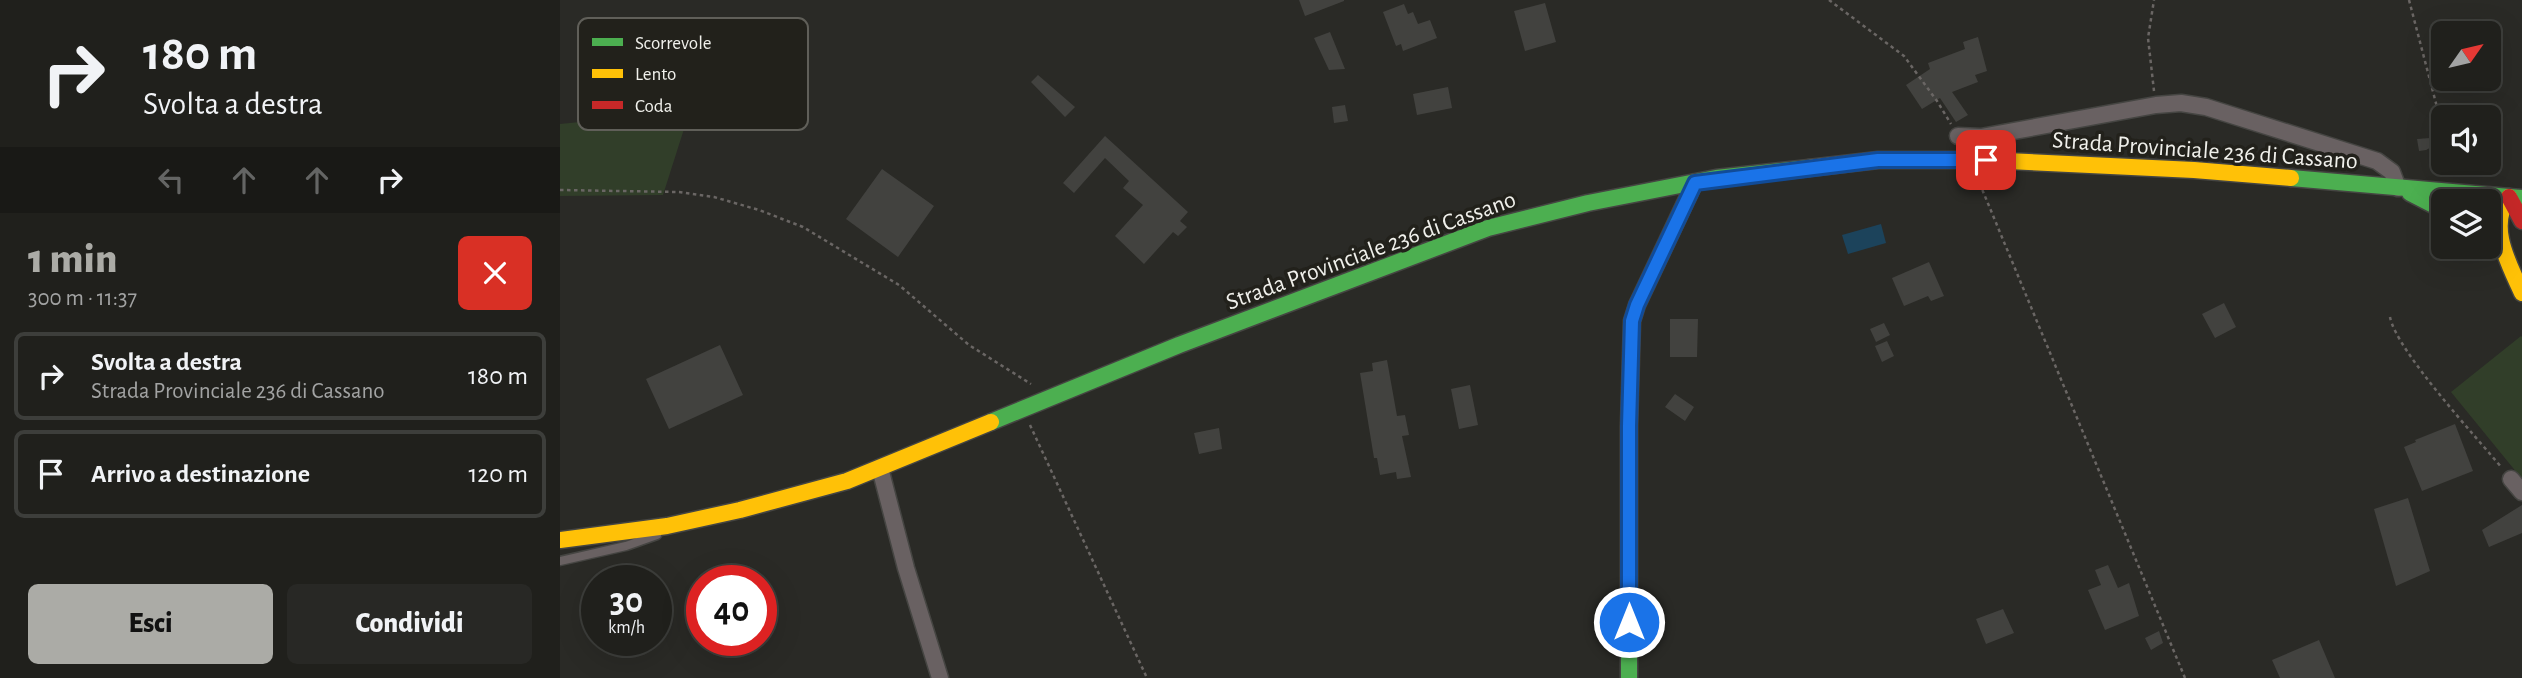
<!DOCTYPE html>
<html lang="it">
<head>
<meta charset="utf-8">
<style>
  body { margin:0; font-family:"Alegreya Sans",sans-serif; background:#282825; color:#f1f3f6; height:100vh; display:flex; flex-direction:column; font-size:26px; white-space:nowrap }
  * { box-sizing:border-box; margin:0 }
  p { font-size:23px; color:#a2a3a3 }
  .icon { flex:none; width:38px; height:38px; fill:none; stroke:currentColor; stroke-width:2; stroke-linecap:round; stroke-linejoin:round }
  .map { position:relative; flex:1; overflow:hidden }
  .drawer { display:flex; flex-direction:column; background:#20201c; width:560px }
  .drawer>* { flex:none }
  .banner { background:#20201c; color:#f1f3f6; overflow:hidden }
  .needle { width:46px; rotate:56deg }
  .fabs { position:absolute; left:1871px; top:21px; display:grid; gap:14px }
  .fabs a { display:grid; place-items:center; width:70px; height:70px; border-radius:10px; background:#20201c; box-shadow:0 7px 28px #0002,0 0 0 2px #3d3e3b; font-size:35px }
  .speed { position:absolute; left:21px; top:565px; display:flex; gap:14px; font-size:35px; font-weight:700; text-align:center }
  .speed>* { display:grid; place-content:center; width:91px; height:91px; border-radius:50%; background:#20201c; box-shadow:0 7px 28px #0002,0 0 0 2px #3d3e3b; line-height:1 }
  .speed small { font-size:18px; font-weight:400 }
  .speed .limit { border:10px solid #d22; background:#fff; color:#111 }
  .pin { position:absolute; display:grid; place-items:center; width:60px; height:60px; color:#fff; margin:-30px; border-radius:14px; box-shadow:0 4px 10px #0006 }
  .me { position:absolute; width:77px; margin:-38px; rotate:0deg; stroke-linejoin:round; filter:drop-shadow(0 0 5px #0008) }
  .turn { display:flex; align-items:center; gap:24px; height:147px; padding:0 28px; font-size:32px }
  .turn .icon { width:91px; height:91px; stroke-width:2.5 }
  .turn b { display:block; font-size:49px; line-height:60px }
  .lanes { display:flex; align-items:center; height:66px; padding:0 28px; background:#0003; justify-content:center; gap:35px; direction:ltr }
  .lanes .off { opacity:.35 }
  .round { display:grid; place-items:center; flex:none; width:74px; height:74px; border-radius:10px; background:#282825 }
  .headline { display:flex; align-items:center; justify-content:space-between; height:119px; padding:0 28px }
  h1 { font-size:42px; font-weight:800; line-height:52px; color:#ababa6 }
  .action { display:flex; gap:14px; margin-top:auto; padding:14px 28px }
  .action a { flex:1; height:80px; border-radius:10px; background:#ababa6; color:#111; font-size:28px; font-weight:800; line-height:80px; text-align:center }
  .action a+a { background:#282825; color:#f1f3f6 }
  ul { padding:0; list-style:none }
  li { display:flex; align-items:center; gap:21px; height:88px; margin:0 14px 10px; padding:0 14px; border:4px solid #3d3e3b; border-radius:10px }
  li div { flex:1 }
  li b { display:block; font-size:26px }
  li em { font-style:normal }
  main { display:flex; flex:1; min-height:0 }
  .map>svg:first-child { display:block }
  .green { fill:#313e29 }
  .water { fill:#1c435b }
  .building { fill:#42423f }
  .lines { fill:none; stroke-linecap:round; stroke-linejoin:round }
  .lane-casing { stroke:#454542; stroke-width:11 }
  .street-casing { stroke:#454542; stroke-width:19 }
  .fast-casing { stroke:#454542; stroke-width:19 }
  .slow-casing { stroke:#454542; stroke-width:19 }
  .jam-casing { stroke:#454542; stroke-width:19 }
  .path { stroke:#6a6664; stroke-width:2.5; stroke-dasharray:3.5 3.5; stroke-linecap:butt }
  .lane { stroke:#696162; stroke-width:8 }
  .street { stroke:#696162; stroke-width:16 }
  .fast { stroke:#4caf50; stroke-width:16 }
  .slow { stroke:#ffc107; stroke-width:16 }
  .jam { stroke:#c62828; stroke-width:16 }
  .route-casing { stroke:#114b97; stroke-width:18 }
  .route { stroke:#1a73e8; stroke-width:12 }
  .labels { text-anchor:middle; dominant-baseline:central; stroke-width:7; stroke-linejoin:round; paint-order:stroke }
  .street-label { font-size:24px; fill:#f0f0eb; stroke:#22211b }
  .key { fill:#22211b; stroke:#605f59; stroke-width:2 }
  .key-label { font-size:19px; fill:#f0f0eb }
</style>
</head>
<body>
<main>
<section class="drawer">
<div class="banner">
<div class="turn"><svg class="icon" aria-label="right" viewBox="0 0 24 24"><path d="M7 20v-9h11M14 6l5 5-5 5"/></svg><div><b>180 m</b>Svolta a destra</div></div>
<div class="lanes"><svg class="icon off" aria-label="left" viewBox="0 0 24 24"><path d="M17 20v-9H6M10 6l-5 5 5 5"/></svg><svg class="icon off" aria-label="ahead" viewBox="0 0 24 24"><path d="M12 20V5M6 11l6-6 6 6"/></svg><svg class="icon off" aria-label="ahead" viewBox="0 0 24 24"><path d="M12 20V5M6 11l6-6 6 6"/></svg><svg class="icon" aria-label="right" viewBox="0 0 24 24"><path d="M7 20v-9h11M14 6l5 5-5 5"/></svg></div>
</div>
<div class="headline"><div><h1>1 min</h1><p>300 m · 11:37</p></div><a class="round" style="background:#d93025;color:#fff"><svg class="icon" aria-label="close" viewBox="0 0 24 24"><path d="M6 6l12 12M18 6L6 18"/></svg></a></div>
<ul>
<li><svg class="icon" aria-label="right" viewBox="0 0 24 24"><path d="M7 20v-9h11M14 6l5 5-5 5"/></svg><div><b>Svolta a destra</b><p>Strada Provinciale 236 di Cassano</p></div><em>180 m</em></li>
<li><svg class="icon" aria-label="arrive" viewBox="0 0 24 24"><path d="M6 21V4h12l-3 4 3 4H6"/></svg><div><b>Arrivo a destinazione</b></div><em>120 m</em></li>
</ul>
<div class="action"><a>Esci</a><a>Condividi</a></div>
</section>
<div class="map">
<svg width="1962" height="678" viewBox="0 0 1962 678">
  <rect width="100%" height="100%" fill="#2a2a26"/>
  <!-- green -->
  <path class="green" d="M 106,105 L 131,107 L 103,195 L 0,196 L 0,124 L 20,122 L 46,110 Z
    M 1961,336 L 1962,337 L 1962,479 L 1891,392 Z"/>
  <!-- water -->
  <path class="water" d="M 1321,224 L 1326,243 L 1288,254 L 1282,235 Z"/>
  <!-- building -->
  <path class="building" d="M 739,0 L 784,0 L 784,1 L 745,16 Z
    M 985,3 L 996,42 L 965,51 L 954,11 Z
    M 844,4 L 848,14 L 853,12 L 858,24 L 870,20 L 877,38 L 843,51 L 841,44 L 836,46 L 823,12 Z
    M 770,32 L 785,69 L 769,70 L 754,38 Z
    M 1418,37 L 1427,71 L 1415,75 L 1418,82 L 1392,92 L 1408,115 L 1396,122 L 1380,98 L 1362,109 L 1346,85 L 1370,69 L 1368,63 L 1405,49 L 1403,42 Z
    M 478,75 L 515,107 L 505,117 L 471,82 Z
    M 888,87 L 892,108 L 857,115 L 853,94 Z
    M 785,105 L 788,121 L 774,123 L 772,107 Z
    M 545,136 L 628,212 L 620,221 L 627,227 L 618,236 L 613,232 L 584,264 L 555,236 L 583,205 L 563,188 L 569,181 L 545,158 L 514,193 L 503,183 Z
    M 1883,137 L 1883,141 L 1866,150 L 1859,151 L 1857,139 Z
    M 322,169 L 374,206 L 338,257 L 286,219 Z
    M 1369,262 L 1384,296 L 1371,301 L 1368,296 L 1344,306 L 1332,278 Z
    M 1664,303 L 1676,327 L 1655,338 L 1642,314 Z
    M 1110,319 L 1138,319 L 1137,357 L 1110,357 Z
    M 1324,323 L 1330,335 L 1316,342 L 1310,329 Z
    M 1327,341 L 1334,356 L 1322,362 L 1315,346 Z
    M 160,345 L 183,395 L 109,429 L 86,379 Z
    M 827,360 L 837,416 L 845,415 L 849,435 L 842,436 L 851,477 L 837,479 L 836,472 L 820,475 L 817,458 L 814,458 L 800,373 L 813,371 L 812,363 Z
    M 910,385 L 918,425 L 899,429 L 891,389 Z
    M 1115,394 L 1134,407 L 1125,421 L 1105,407 Z
    M 1895,424 L 1913,471 L 1862,491 L 1844,447 L 1856,442 L 1855,440 Z
    M 659,428 L 662,449 L 639,454 L 634,433 Z
    M 1848,498 L 1870,571 L 1836,586 L 1814,509 Z
    M 1962,505 L 1962,533 L 1929,547 L 1922,530 Z
    M 1548,565 L 1558,588 L 1569,583 L 1579,616 L 1545,630 L 1528,590 L 1541,585 L 1535,570 Z
    M 1443,609 L 1454,633 L 1426,644 L 1416,619 Z
    M 1599,631 L 1603,643 L 1591,650 L 1585,638 Z
    M 1759,640 L 1775,678 L 1720,678 L 1712,660 Z"/>
  <g class="lines">
    <!-- lane casing -->
    <g class="lane-casing">
      <path id="lane" d="M 0,561 L 66,546 L 97,535"/>
    </g>
    <!-- street casing -->
    <g class="street-casing">
      <path id="street" d="M 1398,136 L 1421,137 L 1596,105 L 1621,103 L 1646,107 L 1817,161 L 1832,172 L 1838,188
        M 320,468 L 346,568 L 380,678
        M 1951,479 L 1962,492"/>
    </g>
    <!-- fast casing -->
    <g class="fast-casing">
      <path id="fast" d="M 1731,178 L 1962,198
        M 1850,193 L 1883,210
        M 431,422 L 619,345 L 928,228 L 1028,203 L 1156,178 L 1249,168
        M 1069,678 L 1069,426 L 1072,321 L 1077,305 L 1135,182"/>
    </g>
    <!-- slow casing -->
    <g class="slow-casing">
      <path id="slow" d="M 1249,168 L 1318,160 L 1426,160 L 1634,170 L 1731,178
        M 1949,197 C 1927,226 1949,264 1962,293
        M 0,540 L 107,526 L 180,510 L 287,481 L 431,422"/>
    </g>
    <!-- jam casing -->
    <g class="jam-casing">
      <path id="jam" d="M 1949,197 L 1962,221"/>
    </g>
    <!-- path -->
    <path class="path" d="M 1269,0 L 1344,56 L 1377,101 L 1391,124
      M 1849,0 L 1883,130
      M 1594,91 L 1588,38 L 1594,0
      M 1889,163 L 1891,175
      M 1417,177 L 1625,678
      M 0,190 L 119,192 L 154,197 L 199,210 L 243,227 L 339,285 L 409,345 L 471,384
      M 1830,317 C 1836,350 1917,438 1942,468
      M 470,425 L 587,678"/>
    <!-- lane -->
    <use href="#lane" class="lane"/>
    <!-- street -->
    <use href="#street" class="street"/>
    <!-- fast -->
    <use href="#fast" class="fast"/>
    <!-- slow -->
    <use href="#slow" class="slow"/>
    <!-- jam -->
    <use href="#jam" class="jam"/>
  </g>
  <g class="lines">
    <!-- route casing -->
    <g class="route-casing">
      <path id="route" d="M 1069,622 L 1069,426 L 1072,321 L 1077,305 L 1135,183 L 1318,160 L 1426,160"/>
    </g>
    <!-- route -->
    <use href="#route" class="route"/>
  </g>
  <g class="labels">
    <!-- street labels -->
    <g class="street-label">
      <text transform="translate(1645 151) rotate(4)">Strada Provinciale 236 di Cassano</text>
      <text transform="translate(811 251) rotate(-20)">Strada Provinciale 236 di Cassano</text>
    </g>
  </g>
  <!-- legend -->
  <rect x="18" y="18" width="230" height="112" rx="10" class="key"/>
  <rect x="32" y="38" width="31" height="8" fill="#4caf50"/>
  <rect x="32" y="69" width="31" height="9" fill="#ffc107"/>
  <rect x="32" y="101" width="31" height="8" fill="#c62828"/>
  <g class="key-label">
    <text x="75" y="49">Scorrevole</text>
    <text x="75" y="80">Lento</text>
    <text x="75" y="112">Coda</text>
  </g>
</svg>
<div class="fabs">
<a><svg class="needle" viewBox="-14 -14 28 28"><path d="M0-13l5 13h-10z" fill="#e53935"/><path d="M0 13l5-13h-10z" fill="#a2a3a3"/></svg></a>
<a><svg class="icon" aria-label="sound" viewBox="0 0 24 24"><path d="M4 9h4l5-4v14l-5-4H4zM17 9q2 3 0 6"/></svg></a>
<a><svg class="icon" aria-label="layers" viewBox="0 0 24 24"><path d="M12 4l9 5-9 5-9-5zM3 14l9 5 9-5"/></svg></a>
</div>
<div class="speed"><div>30<small>km/h</small></div><div class="limit">40</div></div>
<div class="pin" style="left:1426px;top:160px;background:#d93025"><svg class="icon" aria-label="arrive" viewBox="0 0 24 24"><path d="M6 21V4h12l-3 4 3 4H6"/></svg></div>
<svg class="me" style="left:1069px;top:622px" viewBox="-20 -20 40 40"><circle r="17" fill="#1a73e8" stroke="#fff" stroke-width="3"/><path d="M0-11L8 9 0 5-8 9z" fill="#fff"/></svg>
</div>
</main>
</body>
</html>
